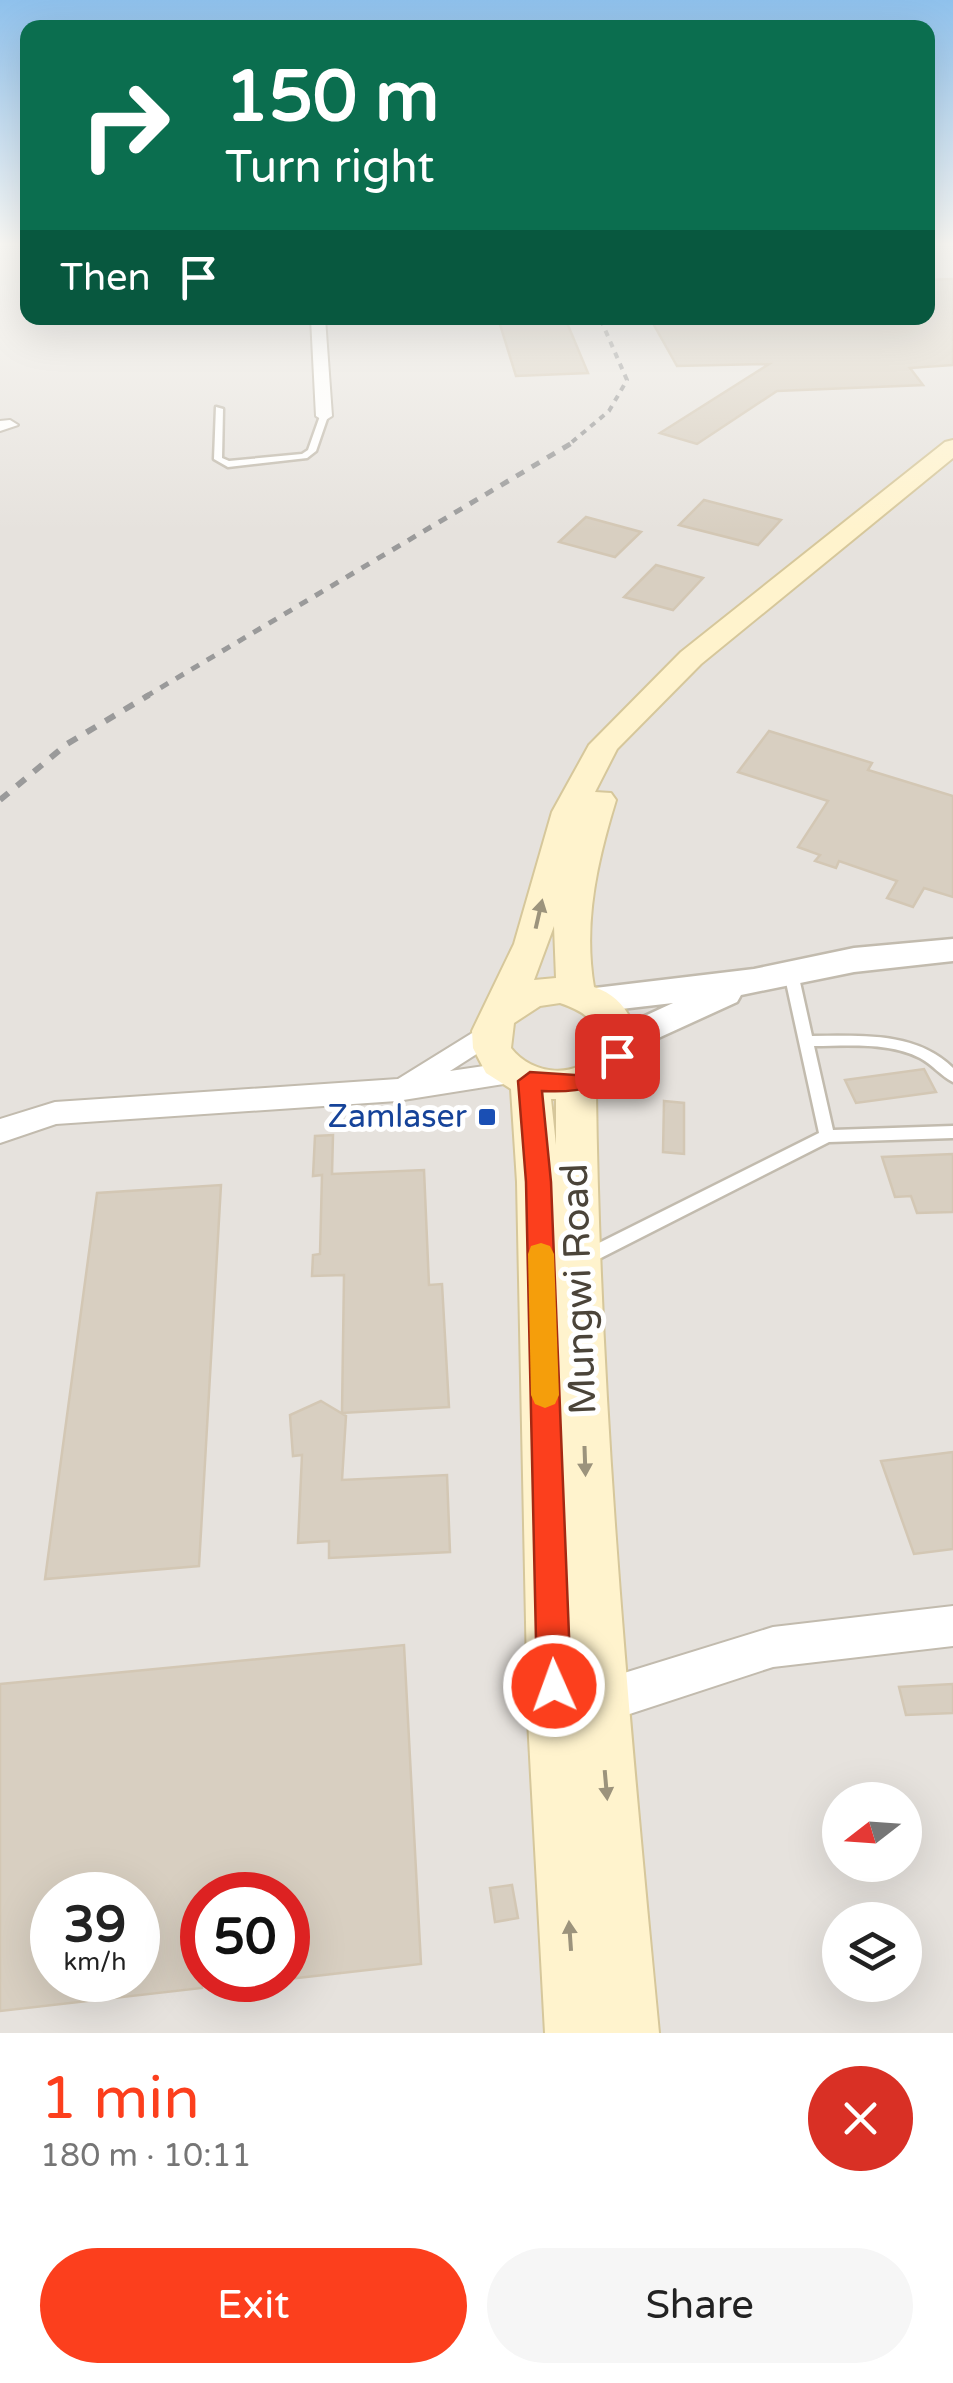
<!DOCTYPE html>
<html lang="en">
<head>
<meta charset="utf-8">
<style>
  body { margin:0; font-family:"Varela Round",sans-serif; background:#f6f6f6; color:#222; height:100vh; display:flex; flex-direction:column; font-size:38px; white-space:nowrap }
  * { box-sizing:border-box; margin:0 }
  p { font-size:32px; color:#767676 }
  .icon { flex:none; width:55px; height:55px; fill:none; stroke:currentColor; stroke-width:2; stroke-linecap:round; stroke-linejoin:round }
  .map { position:relative; height:2033px; overflow:hidden }
  .details { display:flex; flex-direction:column; background:#fff; flex:1 }
  .details>* { flex:none }
  .guide { position:absolute; left:20px; top:20px; width:915px; height:305px; border-radius:20px; box-shadow:0 10px 40px #0002; background:#0b6e4f; color:#fff; overflow:hidden }
  .needle { width:65px; rotate:253deg }
  .fabs { position:absolute; left:822px; top:1782px; display:grid; gap:20px }
  .fabs a { display:grid; place-items:center; width:100px; height:100px; border-radius:50%; background:#fff; box-shadow:0 10px 40px #0002; font-size:50px }
  .speed { position:absolute; left:30px; top:1872px; display:flex; gap:20px; font-size:50px; font-weight:700; text-align:center }
  .speed>* { display:grid; place-content:center; width:130px; height:130px; border-radius:50%; background:#fff; box-shadow:0 10px 40px #0002; line-height:1 }
  .speed small { font-size:25px; font-weight:400 }
  .speed .limit { border:15px solid #d22; background:#fff; color:#111 }
  .pin { position:absolute; display:grid; place-items:center; width:85px; height:85px; color:#fff; margin:-42px; border-radius:20px; box-shadow:0 5px 15px #0006 }
  .me { position:absolute; width:110px; margin:-55px; rotate:358deg; stroke-linejoin:round; filter:drop-shadow(0 0 8px #0008) }
  .turn { display:flex; align-items:center; gap:35px; height:210px; padding:0 40px; font-size:45px }
  .turn .icon { width:130px; height:130px; stroke-width:2.5 }
  .turn b { display:block; font-size:70px; line-height:85px }
  .then { display:flex; align-items:center; height:95px; padding:0 40px; background:#0003; gap:20px; font-size:38px }
  .round { display:grid; place-items:center; flex:none; width:105px; height:105px; border-radius:52px; background:#f6f6f6 }
  .head { display:flex; align-items:center; justify-content:space-between; height:170px; padding:0 40px }
  h1 { font-size:60px; font-weight:600; line-height:75px; color:#fc3f1d }
  .primary-button { display:flex; gap:20px; margin-top:auto; padding:20px 40px }
  .primary-button a { flex:1; height:115px; border-radius:60px; background:#fc3f1d; color:#fff; font-size:40px; font-weight:600; line-height:115px; text-align:center }
  .primary-button a+a { background:#f6f6f6; color:#222 }
  .map>svg:first-child { display:block }
  .industrial { fill:#e6e2dd; fill-rule:evenodd }
  .building { fill:#d8cfc1; stroke:#d3c7b4; stroke-width:2.5; fill-rule:evenodd }
  .lines { fill:none; stroke-linecap:round; stroke-linejoin:round }
  .service-casing { stroke:#c2bbae; stroke-width:5 }
  .minor-casing { stroke:#c2bbae; stroke-width:4 }
  .tertiary-casing { stroke:#c2bbae; stroke-width:5 }
  .secondary-casing { stroke:#d6c79b; stroke-width:4 }
  .service { fill:#fff; fill-rule:evenodd }
  .minor { fill:#fff; fill-rule:evenodd }
  .tertiary { fill:#fff; fill-rule:evenodd }
  .secondary { fill:#fff3cd; fill-rule:evenodd }
  .rail-far2 { stroke:#9a9a9a; stroke-width:4; stroke-dasharray:6 6; stroke-linecap:butt }
  .rail-far1 { stroke:#9a9a9a; stroke-width:5; stroke-dasharray:9 9; stroke-linecap:butt }
  .rail { stroke:#9a9a9a; stroke-width:6; stroke-dasharray:11 11; stroke-linecap:butt }
  .oneway { fill:#9c937c }
  .route { fill:#fc3f1d; stroke:#a42913; stroke-width:2.5 }
  .slow { fill:#f59e0b }
  .transit-dot { fill:#1a4fb4; stroke:#fff; stroke-width:4 }
  .labels { text-anchor:middle; dominant-baseline:central; stroke-width:10; stroke-linejoin:round; paint-order:stroke }
  .transit-label { font-size:32px; fill:#164399; stroke:#fff; text-anchor:end }
  .near-street-label { font-size:38px; fill:#4b4439; stroke:#fff }
</style>
</head>
<body>
<div class="map">
<svg width="953" height="2033" viewBox="0 0 953 2033">
  <rect width="100%" height="100%" fill="#f6f3ec"/>
  <!-- industrial -->
  <path class="industrial" d="M 0,246 L 27,246 L 28,318 L 928,318 L 928,246 L 953,246 L 953,2033 L 0,2033 ZM 840,1800 L 905,1800 L 905,1865 L 840,1865 ZM 52,1895 L 138,1895 L 138,1980 L 52,1980 ZM 202,1895 L 288,1895 L 288,1980 L 202,1980 ZM 840,1920 L 905,1920 L 905,1985 L 840,1985 Z"/>
  <!-- building -->
  <path class="building" d="M 953,279 L 953,365 L 910,368 L 923,385 L 777,391 L 697,444 L 660,433 L 769,364 L 677,366 L 650,318 L 928,318 L 928,280 Z
    M 498,318 L 565,318 L 588,373 L 516,376 Z
    M 704,500 L 781,520 L 758,545 L 679,525 Z
    M 586,517 L 641,532 L 615,557 L 559,542 Z
    M 656,565 L 703,578 L 673,610 L 624,597 Z
    M 769,731 L 872,763 L 868,770 L 953,796 L 953,897 L 924,888 L 913,907 L 887,898 L 897,881 L 839,861 L 836,868 L 815,861 L 820,855 L 798,847 L 828,801 L 738,772 Z
    M 924,1069 L 936,1092 L 856,1103 L 845,1080 Z
    M 664,1101 L 684,1103 L 684,1154 L 663,1152 Z
    M 333,1135 L 332,1174 L 424,1170 L 429,1285 L 442,1284 L 449,1407 L 342,1413 L 344,1275 L 312,1276 L 313,1255 L 320,1254 L 322,1175 L 313,1176 L 315,1136 Z
    M 953,1154 L 953,1212 L 917,1213 L 911,1196 L 895,1197 L 882,1157 Z
    M 221,1185 L 199,1566 L 45,1579 L 97,1193 Z
    M 321,1401 L 346,1416 L 342,1480 L 447,1475 L 450,1552 L 329,1558 L 329,1541 L 298,1543 L 302,1455 L 293,1456 L 290,1415 Z
    M 953,1452 L 953,1549 L 914,1554 L 881,1461 Z
    M 404,1645 L 421,1964 L 288,1979 L 288,1895 L 202,1895 L 202,1988 L 0,2011 L 0,1684 ZM 52,1895 L 138,1895 L 138,1980 L 52,1980 Z
    M 953,1684 L 953,1713 L 906,1715 L 899,1687 Z
    M 512,1885 L 518,1918 L 495,1922 L 490,1888 Z"/>
  <g class="lines">
    <!-- service casing -->
    <g class="service-casing">
      <path id="service" d="M 216,407 L 223,409 L 222,458 L 229,461 L 302,454 L 308,450 L 320,416 L 324,414 L 328,416 L 316,451 L 307,458 L 228,467 L 214,459 Z
        M 791,968 L 798,973 L 812,1036 C 860,1036 916,1031 953,1068 L 953,1082 C 941,1076 933,1065 920,1058 C 889,1042 848,1046 814,1046 L 833,1130 L 953,1126 L 953,1138 L 829,1142 L 589,1264 L 583,1266 L 577,1264 L 575,1259 L 577,1254 L 819,1133 L 784,973 Z"/>
    </g>
    <!-- minor casing -->
    <g class="minor-casing">
      <path id="minor" d="M 311,318 L 325,318 L 332,416 L 324,421 L 316,416 Z
        M 0,421 L 10,420 L 18,425 L 0,431 Z
        M 490,1022 L 500,1025 L 504,1032 L 500,1039 L 450,1071 L 512,1062 L 522,1065 L 526,1073 L 522,1081 L 397,1101 L 56,1124 L 0,1143 L 0,1119 L 55,1102 L 398,1079 Z
        M 953,1606 L 953,1646 L 773,1667 L 599,1724 L 585,1718 L 579,1704 L 585,1690 L 608,1678 L 773,1627 Z"/>
    </g>
    <!-- tertiary casing -->
    <g class="tertiary-casing">
      <path id="tertiary" d="M 953,939 L 953,961 L 854,972 L 741,995 L 737,1002 L 621,1055 L 608,1051 L 603,1042 L 608,1033 L 673,1003 L 595,1012 L 583,1009 L 578,1000 L 583,991 L 595,988 L 754,969 L 854,948 Z"/>
    </g>
    <!-- secondary casing -->
    <g class="secondary-casing">
      <path id="secondary" d="M 953,440 L 953,458 L 701,664 L 617,749 L 595,792 L 611,793 L 616,800 C 597,862 583,923 594,987 C 647,1004 650,1076 596,1092 C 600,1407 629,1720 659,2033 L 545,2033 L 528,1720 L 517,1182 L 511,1089 L 486,1073 L 473,1048 L 472,1031 L 514,944 L 552,812 L 589,745 L 681,652 L 945,442 ZM 554,926 L 556,978 L 534,980 ZM 560,1003 C 586,1012 599,1021 598,1049 C 579,1081 531,1075 511,1048 L 514,1023 L 540,1006 ZM 551,1099 L 556,1099 L 556,1145 Z"/>
    </g>
    <!-- service -->
    <use href="#service" class="service"/>
    <!-- minor -->
    <use href="#minor" class="minor"/>
    <!-- tertiary -->
    <use href="#tertiary" class="tertiary"/>
    <!-- secondary -->
    <use href="#secondary" class="secondary"/>
    <!-- rail-far2 -->
    <path class="rail-far2" d="M 572,442 L 609,411 L 627,380 L 600,318"/>
    <!-- rail-far1 -->
    <path class="rail-far1" d="M 145,697 L 577,440"/>
    <!-- rail -->
    <path class="rail" d="M 0,800 L 67,744 L 149,695"/>
  </g>
  <!-- one-way arrows -->
  <defs><path id="oneway-solid" d="M-6-.8H1V-3.2L6.5 0L1 3.2V.8H-6Z" transform="scale(2.5)"/></defs>
  <g class="oneway">
    <use href="#oneway-solid" transform="translate(539 914) rotate(-77)"/>
    <use href="#oneway-solid" transform="translate(585 1461) rotate(88)"/>
    <use href="#oneway-solid" transform="translate(606 1785) rotate(85)"/>
    <use href="#oneway-solid" transform="translate(570 1936) rotate(-94)"/>
  </g>
  <!-- sky -->
  <linearGradient id="sky" x2="0" y2="1"><stop stop-color="#8fc1ec"/><stop offset="0.46" stop-color="#fbfaf6"/><stop offset="1" stop-color="#fbfaf6" stop-opacity="0"/></linearGradient>
  <rect width="953" height="531" fill="url(#sky)"/>
  <!-- route -->
  <path class="route" d="M 617,1047 L 629,1056 C 608,1089 579,1093 542,1091 L 551,1182 L 571,1686 L 566,1698 L 554,1703 L 542,1698 L 537,1686 L 526,1182 L 518,1081 L 530,1072 L 575,1075 Z"/>
  <!-- slow -->
  <path class="slow" d="M 541,1243 L 550,1246 L 554,1254 L 559,1395 L 555,1404 L 545,1408 L 535,1404 L 531,1395 L 528,1254 L 531,1246 Z"/>
  <!-- markers -->
  <rect class="transit-dot" x="477" y="1107" width="20" height="20" rx="5"/>
  <g class="labels">
    <!-- transit labels -->
    <g class="transit-label">
      <text x="467" y="1117">Zamlaser</text>
    </g>
    <!-- near-street labels -->
    <g class="near-street-label">
      <text transform="translate(579 1289) rotate(-92)">Mungwi Road</text>
    </g>
  </g>
</svg>
<div class="fabs">
<a><svg class="needle" viewBox="-14 -14 28 28"><path d="M0-13l5 13h-10z" fill="#e53935"/><path d="M0 13l5-13h-10z" fill="#767676"/></svg></a>
<a><svg class="icon" aria-label="layers" viewBox="0 0 24 24"><path d="M12 4l9 5-9 5-9-5zM3 14l9 5 9-5"/></svg></a>
</div>
<div class="speed"><div>39<small>km/h</small></div><div class="limit">50</div></div>
<div class="pin" style="left:617px;top:1056px;background:#d93025"><svg class="icon" aria-label="arrive" viewBox="0 0 24 24"><path d="M6 21V4h12l-3 4 3 4H6"/></svg></div>
<svg class="me" style="left:554px;top:1686px" viewBox="-20 -20 40 40"><circle r="17" fill="#fc3f1d" stroke="#fff" stroke-width="3"/><path d="M0-11L8 9 0 5-8 9z" fill="#fff"/></svg>
<div class="guide">
<div class="turn"><svg class="icon" aria-label="right" viewBox="0 0 24 24"><path d="M7 20v-9h11M14 6l5 5-5 5"/></svg><div><b>150 m</b>Turn right</div></div>
<div class="then">Then<svg class="icon" aria-label="arrive" viewBox="0 0 24 24"><path d="M6 21V4h12l-3 4 3 4H6"/></svg></div>
</div>
</div>
<section class="details">
<div class="head"><div><h1>1 min</h1><p>180 m · 10:11</p></div><a class="round" style="background:#d93025;color:#fff"><svg class="icon" aria-label="close" viewBox="0 0 24 24"><path d="M6 6l12 12M18 6L6 18"/></svg></a></div>
<div class="primary-button"><a>Exit</a><a>Share</a></div>
</section>
</body>
</html>
